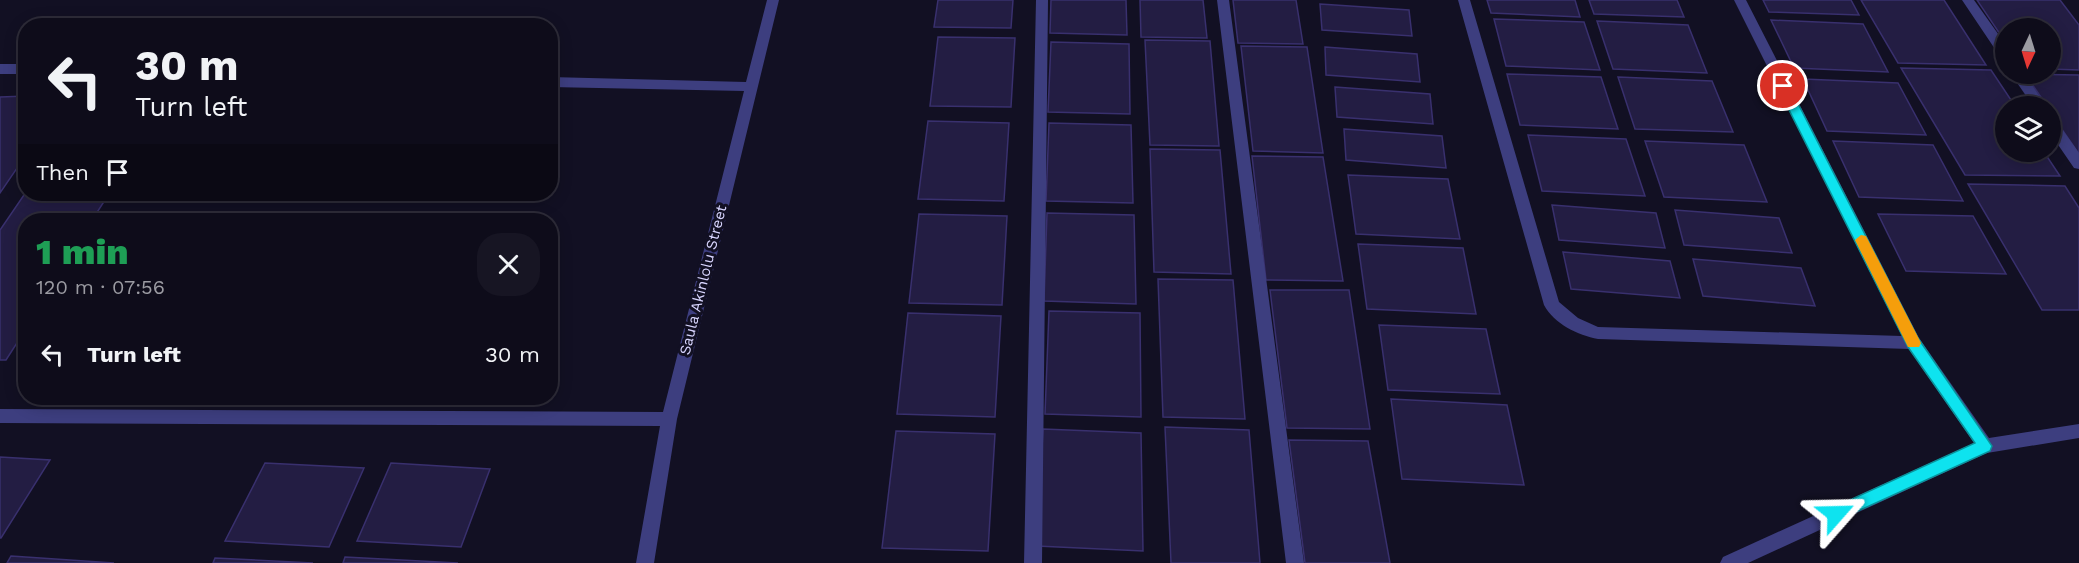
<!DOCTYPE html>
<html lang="en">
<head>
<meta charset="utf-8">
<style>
  body { margin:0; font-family:"Work Sans",sans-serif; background:#171523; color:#f1f3f6; height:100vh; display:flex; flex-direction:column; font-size:22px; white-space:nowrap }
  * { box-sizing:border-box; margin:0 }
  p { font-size:20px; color:#9b9ba2 }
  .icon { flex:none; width:33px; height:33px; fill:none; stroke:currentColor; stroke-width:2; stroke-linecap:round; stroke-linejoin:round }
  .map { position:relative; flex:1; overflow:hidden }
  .drawer { position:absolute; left:18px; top:213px; width:540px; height:192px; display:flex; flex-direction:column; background:#0e0c1a; border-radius:24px; box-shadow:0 3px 15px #0003,0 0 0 2px #2e2c39 }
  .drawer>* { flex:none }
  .hud { position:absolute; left:18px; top:18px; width:540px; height:183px; border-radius:24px; box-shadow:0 3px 15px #0003,0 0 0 2px #2e2c39; background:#0e0c1a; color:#f1f3f6; overflow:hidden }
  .needle { width:39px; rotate:184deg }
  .buttons { position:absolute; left:1995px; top:18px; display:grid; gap:12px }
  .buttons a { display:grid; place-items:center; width:66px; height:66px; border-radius:50%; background:#0e0c1a; box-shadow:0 3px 15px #0003,0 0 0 2px #2e2c39; font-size:30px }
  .pin { position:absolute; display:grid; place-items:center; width:51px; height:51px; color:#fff; margin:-26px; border:3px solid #fff; border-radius:50%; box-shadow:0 2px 6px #0007 }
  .me { position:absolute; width:66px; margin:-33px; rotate:65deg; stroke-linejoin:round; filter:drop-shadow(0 0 4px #0008) }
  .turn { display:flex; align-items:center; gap:21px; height:126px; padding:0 18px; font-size:27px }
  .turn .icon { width:78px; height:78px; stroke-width:2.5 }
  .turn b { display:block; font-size:42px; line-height:51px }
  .then { display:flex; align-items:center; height:57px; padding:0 18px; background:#0003; gap:12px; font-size:22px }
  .round { display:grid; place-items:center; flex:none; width:63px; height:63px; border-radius:24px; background:#171523 }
  .headline { display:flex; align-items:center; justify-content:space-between; height:102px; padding:0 18px }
  h1 { font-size:36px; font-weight:800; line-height:45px; color:#1e9e55 }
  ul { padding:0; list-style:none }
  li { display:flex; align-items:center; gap:18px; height:78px; padding:0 18px }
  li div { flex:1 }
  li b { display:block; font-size:22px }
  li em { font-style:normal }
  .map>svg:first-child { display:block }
  .building { fill:#231d43; stroke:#39306e; stroke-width:1.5 }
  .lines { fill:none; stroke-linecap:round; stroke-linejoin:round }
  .street { fill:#3d3e7f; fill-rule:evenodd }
  .route { fill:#0ee3ef; stroke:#09949b; stroke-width:1.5 }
  .slow { fill:#f59e0b }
  .labels { text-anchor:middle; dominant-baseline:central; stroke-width:6; stroke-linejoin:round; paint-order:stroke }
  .street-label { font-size:15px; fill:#d7d4fd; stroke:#121023 }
</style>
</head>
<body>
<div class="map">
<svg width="2079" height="563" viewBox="0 0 2079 563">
  <rect width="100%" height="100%" fill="#121023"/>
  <!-- building -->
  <path class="building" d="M 938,0 L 1013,0 L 1011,28 L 934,27 Z
    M 1051,0 L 1126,0 L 1127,35 L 1050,33 Z
    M 1140,0 L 1203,0 L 1207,38 L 1141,37 Z
    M 1233,0 L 1296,0 L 1303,44 L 1238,43 Z
    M 1487,0 L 1575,0 L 1580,17 L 1491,13 Z
    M 1589,0 L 1677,0 L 1684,17 L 1594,14 Z
    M 1763,0 L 1851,0 L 1859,15 L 1769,12 Z
    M 1861,0 L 1944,0 L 1986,65 L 1898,63 Z
    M 1977,0 L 2060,0 L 2079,25 L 2079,70 L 2050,69 L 2050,28 L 2006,28 L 2006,43 Z
    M 1320,4 L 1409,10 L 1412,36 L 1322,30 Z
    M 1494,19 L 1584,22 L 1600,70 L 1506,66 Z
    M 1771,20 L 1863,24 L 1888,72 L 1794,68 Z
    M 1597,21 L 1688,25 L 1707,73 L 1613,69 Z
    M 938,37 L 1015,38 L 1011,107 L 930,106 Z
    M 1145,40 L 1210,41 L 1219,146 L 1150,145 Z
    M 1051,42 L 1129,44 L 1130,114 L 1048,112 Z
    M 1241,46 L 1307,47 L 1323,153 L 1253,151 Z
    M 1325,47 L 1417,54 L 1420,82 L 1326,75 Z
    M 1901,68 L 1991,70 L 2015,106 L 2006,106 L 2006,152 L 2044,152 L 2060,176 L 1965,175 Z
    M 1507,74 L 1601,77 L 1618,129 L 1520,125 Z
    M 2025,74 L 2079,75 L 2079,154 L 2050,112 L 2050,106 L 2047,106 Z
    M 1618,77 L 1712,81 L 1733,132 L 1635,129 Z
    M 1803,79 L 1898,83 L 1926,135 L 1827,131 Z
    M 1335,87 L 1430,94 L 1433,124 L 1337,117 Z
    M 26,96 L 26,155 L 0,193 L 0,97 Z
    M 928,121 L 1009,123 L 1004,201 L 918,199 Z
    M 1049,123 L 1131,125 L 1133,203 L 1046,201 Z
    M 1344,129 L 1442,136 L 1446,168 L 1346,160 Z
    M 1528,135 L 1626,139 L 1645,196 L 1542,191 Z
    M 1645,141 L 1744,145 L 1767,202 L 1664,197 Z
    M 1833,141 L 1933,145 L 1963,201 L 1859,197 Z
    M 1150,149 L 1220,150 L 1231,274 L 1154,272 Z
    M 1252,156 L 1323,157 L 1343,281 L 1266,280 Z
    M 1348,175 L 1448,179 L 1460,239 L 1356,234 Z
    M 1968,184 L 2065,186 L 2079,208 L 2079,310 L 2042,310 Z
    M 26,192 L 109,194 L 92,220 L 26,220 L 26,329 L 6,360 L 0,360 L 0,230 Z
    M 1552,205 L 1656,213 L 1665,248 L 1559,240 Z
    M 1675,210 L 1779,218 L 1792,253 L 1684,245 Z
    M 1047,213 L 1134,215 L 1136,304 L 1044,301 Z
    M 919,214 L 1007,216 L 1002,305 L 909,303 Z
    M 1878,214 L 1973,216 L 2006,274 L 1906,271 Z
    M 1358,244 L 1463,248 L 1476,314 L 1367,309 Z
    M 1563,252 L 1670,261 L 1680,298 L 1571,289 Z
    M 1693,259 L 1801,268 L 1815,306 L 1703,296 Z
    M 1158,279 L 1233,280 L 1245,419 L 1163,417 Z
    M 1270,290 L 1349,290 L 1370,429 L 1287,428 Z
    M 1049,311 L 1140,313 L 1141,417 L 1045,414 Z
    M 908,313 L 1001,316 L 995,417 L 897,414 Z
    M 1379,325 L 1486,329 L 1500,394 L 1388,390 Z
    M 1391,399 L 1507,405 L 1524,485 L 1402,479 Z
    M 1165,427 L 1249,430 L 1260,563 L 1171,563 Z
    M 1043,429 L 1141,433 L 1143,551 L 1037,546 Z
    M 896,431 L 995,434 L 988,551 L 882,548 Z
    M 1289,440 L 1368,441 L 1390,563 L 1305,563 Z
    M 0,457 L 50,460 L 1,538 L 0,538 Z
    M 265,463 L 364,468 L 329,547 L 225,541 Z
    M 391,463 L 490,469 L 461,547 L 357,541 Z
    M 11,556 L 114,563 L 7,563 Z
    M 345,557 L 458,563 L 343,563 Z
    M 215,558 L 313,563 L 213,563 Z"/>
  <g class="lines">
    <!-- street -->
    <path class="street" d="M 767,0 L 779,0 L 677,419 L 654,563 L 636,563 L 660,426 L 0,423 L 0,409 L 663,412 L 744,91 L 550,87 L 550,77 L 746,82 Z
      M 1036,0 L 1048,0 L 1042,563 L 1024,563 Z
      M 1217,0 L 1229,0 L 1304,563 L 1286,563 Z
      M 1458,0 L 1470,0 L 1559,302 L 1578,318 L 1598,327 L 1902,336 L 1734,0 L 1746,0 L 1919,338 L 1989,438 L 2079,424 L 2079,438 L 1987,453 L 1748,563 L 1720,563 L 1723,557 L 1974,443 L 1909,349 L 1598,339 C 1578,335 1554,324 1544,305 Z
      M 1962,0 L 1974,0 L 2006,45 L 2006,59 L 2001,58 Z
      M 0,64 L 26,64 L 26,74 L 0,74 Z
      M 2011,74 L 2025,74 L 2046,106 L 2033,106 Z
      M 2050,117 L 2055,119 L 2079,153 L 2079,169 L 2074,168 L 2050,133 Z"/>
  </g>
  <!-- route -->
  <path class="route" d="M 1783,81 L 1789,86 L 1918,338 L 1992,446 L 1990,451 L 1836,521 L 1830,519 L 1828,514 L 1830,509 L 1975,443 L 1908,347 L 1777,86 Z"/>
  <!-- slow -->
  <path class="slow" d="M 1861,235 L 1866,236 L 1919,339 L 1921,343 L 1919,347 L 1908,347 L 1855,240 Z"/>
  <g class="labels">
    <!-- street labels -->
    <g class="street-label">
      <text transform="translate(703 280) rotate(-76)">Saula Akinlolu Street</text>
    </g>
  </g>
</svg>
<div class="buttons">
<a><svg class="needle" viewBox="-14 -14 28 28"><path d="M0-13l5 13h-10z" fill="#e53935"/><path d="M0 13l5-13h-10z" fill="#9b9ba2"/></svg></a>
<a><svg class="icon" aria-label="layers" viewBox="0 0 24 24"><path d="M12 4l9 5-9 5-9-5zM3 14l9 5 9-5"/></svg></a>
</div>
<div class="pin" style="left:1783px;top:86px;background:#d93025"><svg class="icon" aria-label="arrive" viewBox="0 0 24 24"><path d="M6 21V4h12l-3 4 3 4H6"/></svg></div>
<svg class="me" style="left:1836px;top:514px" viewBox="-20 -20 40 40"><path d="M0-17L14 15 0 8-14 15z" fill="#0ee3ef" stroke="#fff" stroke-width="4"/></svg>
<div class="hud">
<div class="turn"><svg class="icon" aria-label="left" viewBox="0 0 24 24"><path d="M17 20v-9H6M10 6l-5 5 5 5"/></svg><div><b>30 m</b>Turn left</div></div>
<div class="then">Then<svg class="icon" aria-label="arrive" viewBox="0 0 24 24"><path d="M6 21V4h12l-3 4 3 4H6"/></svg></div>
</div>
<section class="drawer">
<div class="headline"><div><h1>1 min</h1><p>120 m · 07:56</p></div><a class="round"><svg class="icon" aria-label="close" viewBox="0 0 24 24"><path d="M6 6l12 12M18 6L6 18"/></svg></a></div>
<ul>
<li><svg class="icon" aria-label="left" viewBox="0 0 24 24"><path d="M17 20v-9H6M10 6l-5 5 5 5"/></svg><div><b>Turn left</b></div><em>30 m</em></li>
</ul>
</section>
</div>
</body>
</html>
